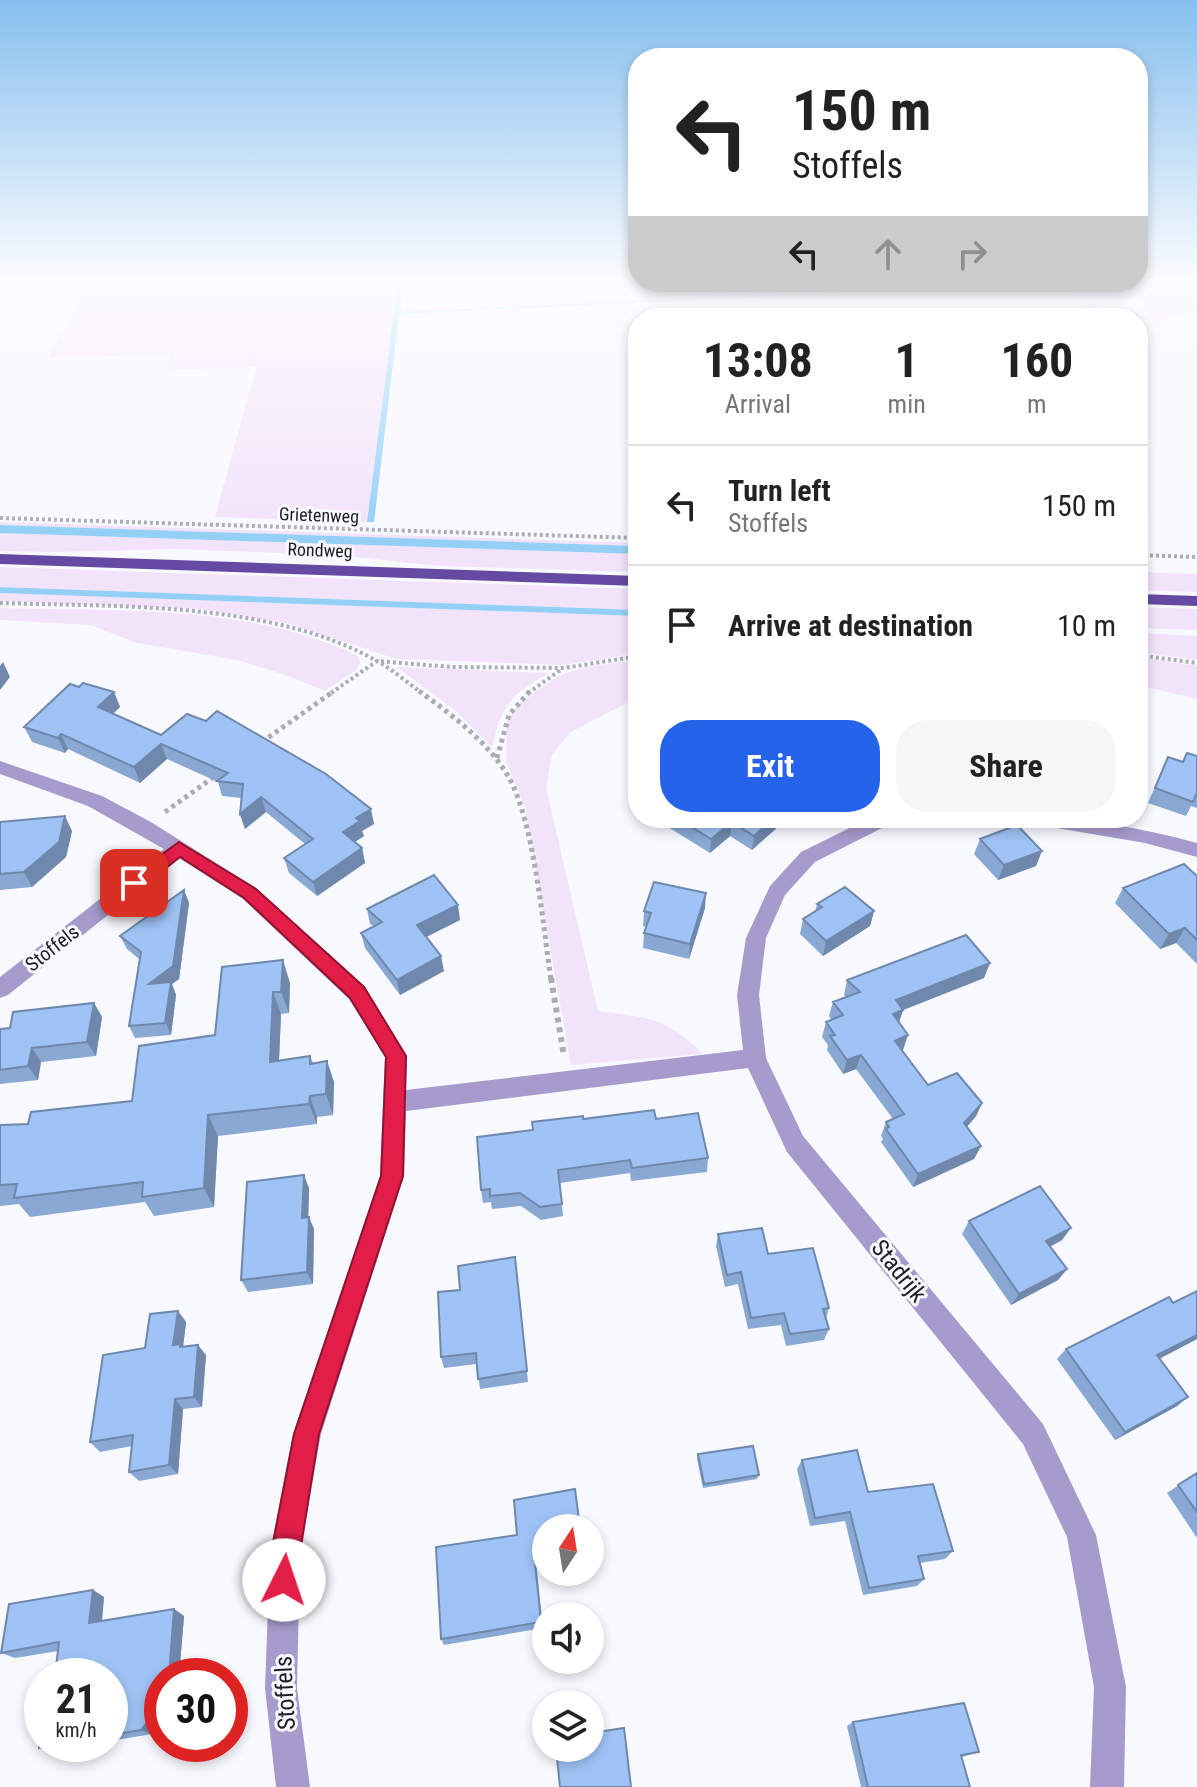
<!DOCTYPE html>
<html lang="en">
<head>
<meta charset="utf-8">
<style>
  body { margin:0; font-family:"Roboto Condensed",sans-serif; background:#f6f6f6; color:#222; height:100vh; display:flex; flex-direction:column; font-size:30px; white-space:nowrap }
  * { box-sizing:border-box; margin:0 }
  p { font-size:26px; color:#767676 }
  .icon { flex:none; width:44px; height:44px; fill:none; stroke:currentColor; stroke-width:2; stroke-linecap:round; stroke-linejoin:round }
  .map { position:relative; flex:1; overflow:hidden }
  .sheet { position:absolute; left:628px; top:308px; width:520px; height:520px; display:flex; flex-direction:column; background:#fff; border-radius:32px; box-shadow:0 4px 12px #0003 }
  .sheet>* { flex:none }
  .top-card { position:absolute; left:628px; top:48px; width:520px; height:244px; border-radius:32px; box-shadow:0 4px 12px #0003; background:#fff; color:#222; overflow:hidden }
  .needle { width:52px; rotate:12deg }
  .buttons { position:absolute; left:532px; top:1514px; display:grid; gap:16px }
  .buttons a { display:grid; place-items:center; width:72px; height:72px; border-radius:50%; background:#fff; box-shadow:0 4px 12px #0003; font-size:40px }
  .speed { position:absolute; left:24px; top:1658px; display:flex; gap:16px; font-size:40px; font-weight:700; text-align:center }
  .speed>* { display:grid; place-content:center; width:104px; height:104px; border-radius:50%; background:#fff; box-shadow:0 4px 12px #0003; line-height:1 }
  .speed small { font-size:20px; font-weight:400 }
  .speed .limit { border:12px solid #d22; background:#fff; color:#111 }
  .pin { position:absolute; display:grid; place-items:center; width:68px; height:68px; color:#fff; margin:-34px; border-radius:16px; box-shadow:0 4px 12px #0006 }
  .me { position:absolute; width:88px; margin:-44px; rotate:4deg; stroke-linejoin:round; filter:drop-shadow(0 0 6px #0008) }
  .turn { display:flex; align-items:center; gap:28px; height:168px; padding:0 32px; font-size:36px }
  .turn .icon { width:104px; height:104px; stroke-width:2.5 }
  .turn b { display:block; font-size:56px; line-height:68px }
  .lanes { display:flex; align-items:center; height:76px; padding:0 32px; background:#0003; justify-content:center; gap:40px; direction:ltr }
  .lanes .off { opacity:.35 }
  .eta { display:flex; justify-content:space-evenly; align-items:center; height:136px; text-align:center }
  .eta b { font-size:48px; font-weight:700; line-height:56px }
  .button { display:flex; gap:16px; margin-top:auto; padding:16px 32px }
  .button a { flex:1; height:92px; border-radius:32px; background:#2563eb; color:#fff; font-size:32px; font-weight:700; line-height:92px; text-align:center }
  .button a+a { background:#f6f6f6; color:#222 }
  ul { padding:0; list-style:none }
  li { display:flex; align-items:center; gap:24px; height:120px; padding:0 32px; border-top:2px solid #e0e0e0 }
  li div { flex:1 }
  li b { display:block; font-size:30px }
  li em { font-style:normal }
  .map>svg:first-child { display:block }
  .green { fill:#f2e2fa; fill-rule:evenodd }
  .water { fill:#94d0f6 }
  .lines { fill:none; stroke-linecap:round; stroke-linejoin:round }
  .path-far2 { stroke:#acadb2; stroke-width:4; stroke-dasharray:3 3; stroke-linecap:butt }
  .path-far1 { stroke:#acadb2; stroke-width:5; stroke-dasharray:4 4; stroke-linecap:butt }
  .path { stroke:#acadb2; stroke-width:6; stroke-dasharray:5 5; stroke-linecap:butt }
  .minor { fill:#a79bcd; fill-rule:evenodd }
  .primary { fill:#6549a2; fill-rule:evenodd }
  .wall { fill:#89a8d3 }
  .shaded-wall { fill:#6f88ac }
  .building { fill:#9fc3f5; stroke:#6f88ac; stroke-width:2 }
  .route { fill:#e11d48; stroke:#92132f; stroke-width:2 }
  .labels { text-anchor:middle; dominant-baseline:central; stroke-width:6; stroke-linejoin:round; paint-order:stroke }
  .far-street-label { font-size:18px; fill:#1e1f23; stroke:#f8f9fe }
  .street-label { font-size:20px; fill:#1e1f23; stroke:#f8f9fe }
  .near-street-label { font-size:24px; fill:#1e1f23; stroke:#f8f9fe }
</style>
</head>
<body>
<div class="map">
<svg width="1197" height="1787" viewBox="0 0 1197 1787">
  <rect width="100%" height="100%" fill="#f8f9fe"/>
  <!-- green -->
  <path class="green" d="M 90,281 L 398,281 L 367,522 L 215,517 L 256,367 L 167,370 L 170,355 L 48,357 Z
    M 1138,281 L 1171,281 L 1197,304 L 1197,309 C 1169,325 1126,318 1094,318 L 1061,282 L 399,316 L 1054,282 ZM 1137,296 L 1152,311 L 1106,314 L 1092,299 Z
    M 921,282 L 1001,282 L 401,312 L 401,309 Z
    M 0,522 L 638,543 L 638,546 L 0,525 Z
    M 0,533 L 638,554 L 638,572 L 440,566 L 336,555 L 174,549 L 56,552 L 0,551 Z
    M 0,567 L 638,589 L 638,610 L 0,587 Z
    M 1138,572 L 1197,574 L 1197,592 L 1138,590 Z
    M 0,593 L 638,616 L 638,653 L 563,665 L 396,659 L 290,624 L 246,616 L 201,609 L 0,601 Z
    M 1138,607 L 1197,609 L 1197,630 L 1138,628 Z
    M 0,608 C 119,612 247,603 358,656 L 360,663 L 356,670 L 325,691 L 286,675 L 237,660 L 137,643 L 91,625 L 0,620 Z
    M 1138,633 L 1197,636 L 1197,660 L 1138,652 Z
    M 1138,657 L 1197,666 L 1197,699 L 1138,685 Z
    M 638,660 L 638,697 L 569,733 L 552,755 L 546,788 L 598,1011 C 648,1018 665,1016 703,1054 L 571,1065 L 525,807 L 506,761 L 507,721 L 520,703 L 558,676 L 585,667 Z
    M 397,667 L 549,673 C 511,694 502,704 492,747 L 456,711 Z"/>
  <!-- water -->
  <path class="water" d="M 398,281 L 403,281 L 401,312 L 1054,282 L 399,314 L 374,522 L 367,522 Z
    M 0,525 L 638,546 L 638,554 L 0,533 Z
    M 0,587 L 638,610 L 638,616 L 0,593 Z"/>
  <g class="lines">
    <!-- path-far2 -->
    <path class="path-far2" d="M 0,518 L 638,538
      M 1138,555 L 1197,557
      M 0,603 C 118,607 272,601 377,661 C 393,670 408,683 422,693
      M 1138,655 L 1197,663
      M 331,693 L 377,661 L 452,667 L 564,668 L 638,656
      M 528,693 L 562,669"/>
    <!-- path-far1 -->
    <path class="path-far1" d="M 419,691 C 451,714 488,742 508,776 C 534,820 543,926 551,980
      M 262,742 L 334,691
      M 497,758 L 509,715 L 530,691
      M 165,812 L 215,776"/>
    <!-- path -->
    <path class="path" d="M 551,978 L 564,1056"/>
    <!-- minor -->
    <path class="minor" d="M 0,761 L 102,796 L 151,822 L 257,889 L 365,987 L 407,1056 L 406,1090 L 743,1050 L 737,995 L 746,938 L 770,886 L 801,852 L 870,818 L 908,818 L 906,823 L 886,826 L 815,862 L 785,895 L 766,938 L 759,995 L 766,1058 L 803,1136 L 1043,1424 L 1096,1535 L 1126,1687 L 1124,1787 L 1090,1787 L 1094,1687 L 1067,1537 L 1023,1444 L 787,1152 L 748,1068 L 406,1111 L 404,1176 L 321,1434 L 300,1553 L 297,1688 L 310,1787 L 276,1787 L 265,1688 L 270,1553 L 293,1434 L 380,1176 L 385,1057 L 349,999 L 243,899 L 179,858 L 8,995 L 0,998 L 0,977 L 164,849 L 88,806 L 0,774 Z
      M 1030,818 C 1088,818 1141,828 1197,843 L 1197,857 L 1145,843 L 1039,825 Z"/>
    <!-- primary -->
    <path class="primary" d="M 0,554 L 638,576 L 638,586 L 0,564 Z
      M 1138,594 L 1197,596 L 1197,606 L 1138,604 Z"/>
  </g>
  <!-- wall -->
  <path class="wall" d="M 79,687 L 114,692 L 120,707 L 113,714 L 161,735 L 374,824 L 362,831 L 364,836 L 355,842 L 362,848 L 365,863 L 317,896 L 289,873 L 284,858 L 305,844 L 266,812 L 245,829 L 240,814 L 241,798 L 222,796 L 218,782 L 167,759 L 140,783 L 68,749 L 65,753 L 32,742 L 24,727 Z
    M 1187,753 L 1197,756 L 1197,808 L 1191,806 L 1186,816 L 1148,803 L 1168,757 L 1183,762 Z
    M 663,818 L 788,818 L 752,850 L 730,836 L 710,853 L 663,824 Z
    M 0,822 L 72,831 L 66,857 L 32,887 L 0,890 Z
    M 980,839 L 1036,866 L 998,880 L 974,854 Z
    M 1197,876 L 1197,964 L 1176,943 L 1160,949 L 1115,903 L 1123,888 Z
    M 184,890 L 189,903 L 179,979 L 172,984 L 176,995 L 171,1035 L 135,1038 L 129,1026 L 139,959 L 127,949 L 120,936 Z
    M 817,904 L 874,911 L 870,926 L 823,956 L 800,934 L 803,919 L 815,912 Z
    M 705,908 L 689,959 L 643,948 L 644,933 L 646,927 L 643,926 L 644,911 Z
    M 367,909 L 460,920 L 426,937 L 444,971 L 400,995 L 365,948 L 361,933 L 374,926 L 370,924 Z
    M 222,967 L 290,983 L 289,1013 L 281,1014 L 279,1060 L 310,1056 L 313,1063 L 327,1061 L 334,1082 L 333,1115 L 317,1117 L 317,1124 L 218,1136 L 214,1207 L 154,1216 L 145,1202 L 30,1217 L 19,1204 L 0,1206 L 0,1125 L 28,1124 L 132,1101 L 215,1035 Z
    M 984,978 L 903,1010 L 899,1023 L 903,1050 L 902,1050 L 928,1085 L 982,1103 L 976,1116 L 967,1127 L 981,1146 L 974,1159 L 913,1187 L 881,1142 L 883,1139 L 881,1136 L 886,1122 L 893,1119 L 856,1069 L 843,1074 L 827,1050 L 828,1045 L 822,1037 L 826,1022 L 832,1020 L 829,1016 L 833,1002 L 846,997 L 844,995 L 847,980 Z
    M 94,1003 L 102,1017 L 96,1056 L 41,1062 L 38,1080 L 0,1084 L 0,1029 L 10,1028 Z
    M 583,1119 L 656,1119 L 708,1158 L 707,1172 L 631,1181 L 630,1173 L 560,1183 L 563,1216 L 541,1220 L 521,1206 L 492,1209 L 491,1202 L 483,1203 L 481,1190 L 533,1130 Z
    M 309,1188 L 308,1217 L 314,1229 L 313,1284 L 248,1292 L 241,1280 Z
    M 969,1221 L 1062,1240 L 1050,1247 L 1067,1269 L 1058,1280 L 1011,1305 L 962,1234 Z
    M 718,1234 L 768,1254 L 829,1308 L 826,1318 L 829,1329 L 824,1340 L 786,1346 L 781,1325 L 748,1329 L 738,1284 L 725,1287 L 716,1246 Z
    M 515,1257 L 528,1382 L 480,1389 L 477,1364 L 444,1368 L 441,1357 L 460,1290 Z
    M 178,1311 L 186,1322 L 183,1347 L 206,1355 L 202,1407 L 183,1409 L 178,1474 L 139,1481 L 129,1472 L 132,1446 L 100,1452 L 90,1442 L 145,1348 Z
    M 1197,1339 L 1159,1359 L 1188,1397 L 1177,1406 L 1115,1440 L 1057,1359 L 1066,1349 Z
    M 698,1454 L 759,1475 L 757,1479 L 703,1488 L 697,1459 Z
    M 802,1460 L 868,1492 L 953,1551 L 945,1559 L 920,1563 L 924,1579 L 917,1586 L 863,1595 L 845,1521 L 810,1526 L 797,1469 Z
    M 1197,1473 L 1197,1538 L 1167,1493 Z
    M 546,1528 L 546,1559 L 536,1561 L 543,1628 L 444,1645 L 441,1639 L 517,1535 Z
    M 93,1590 L 104,1597 L 102,1621 L 174,1609 L 184,1616 L 179,1676 L 162,1676 L 162,1721 L 152,1734 L 110,1741 L 110,1676 L 58,1651 L 15,1658 L 1,1653 Z
    M 853,1722 L 979,1752 L 962,1757 L 970,1787 L 861,1787 L 847,1726 Z
    M 42,1744 L 95,1744 L 53,1751 L 39,1748 Z"/>
  <!-- shaded-wall -->
  <path class="shaded-wall" d="M 3,662 L 10,677 L 0,690 L 0,666 Z
    M 114,692 L 120,707 L 104,722 L 98,707 Z
    M 61,734 L 68,749 L 65,753 L 58,738 Z
    M 161,744 L 167,759 L 140,783 L 134,767 Z
    M 261,797 L 266,812 L 245,829 L 240,814 Z
    M 371,809 L 374,824 L 362,831 L 364,836 L 346,847 L 343,832 L 356,818 Z
    M 65,816 L 72,831 L 66,857 L 32,887 L 24,872 Z
    M 774,818 L 788,818 L 752,850 L 754,836 Z
    M 732,822 L 730,836 L 710,853 L 711,839 Z
    M 362,848 L 365,863 L 317,896 L 313,882 Z
    M 1042,851 L 1036,866 L 998,880 L 1004,865 Z
    M 184,890 L 189,903 L 179,979 L 172,984 L 176,995 L 171,1035 L 149,984 Z
    M 706,893 L 705,908 L 689,959 L 690,944 Z
    M 458,905 L 460,920 L 420,940 L 417,925 Z
    M 874,911 L 870,926 L 823,956 L 826,941 Z
    M 1185,928 L 1176,943 L 1160,949 L 1169,934 Z
    M 441,956 L 444,971 L 400,995 L 397,980 Z
    M 283,960 L 290,983 L 289,1013 L 281,992 Z
    M 990,963 L 984,978 L 903,1010 L 898,1024 L 888,1029 L 896,1000 Z
    M 273,992 L 281,1014 L 278,1083 L 270,1062 Z
    M 94,1003 L 102,1017 L 96,1056 L 87,1042 Z
    M 908,1035 L 903,1050 L 891,1055 L 895,1041 Z
    M 32,1048 L 41,1062 L 38,1080 L 28,1066 Z
    M 861,1055 L 856,1069 L 843,1074 L 847,1060 Z
    M 327,1061 L 334,1082 L 333,1115 L 326,1094 Z
    M 310,1096 L 317,1117 L 317,1124 L 309,1104 Z
    M 982,1103 L 976,1116 L 958,1137 L 964,1123 Z
    M 208,1115 L 218,1136 L 214,1207 L 204,1188 Z
    M 981,1146 L 974,1159 L 913,1187 L 918,1174 Z
    M 304,1175 L 309,1188 L 308,1230 L 302,1218 Z
    M 309,1217 L 314,1229 L 313,1284 L 307,1272 Z
    M 1071,1228 L 1062,1240 L 1037,1253 L 1046,1241 Z
    M 1067,1269 L 1058,1280 L 1011,1305 L 1019,1294 Z
    M 178,1311 L 186,1322 L 183,1347 L 188,1355 L 173,1345 Z
    M 1197,1335 L 1197,1339 L 1147,1365 L 1157,1355 Z
    M 198,1345 L 206,1355 L 202,1407 L 194,1397 Z
    M 1188,1397 L 1177,1406 L 1115,1440 L 1125,1432 Z
    M 175,1399 L 183,1409 L 178,1474 L 169,1465 Z
    M 93,1590 L 104,1597 L 101,1630 L 89,1623 Z
    M 174,1609 L 184,1616 L 179,1676 L 169,1676 Z
    M 159,1707 L 162,1708 L 162,1721 L 152,1734 L 141,1730 Z"/>
  <!-- building -->
  <path class="building" d="M 83,683 L 114,692 L 98,707 L 161,735 L 187,714 L 206,721 L 217,711 L 326,774 L 371,809 L 356,818 L 360,821 L 343,832 L 362,848 L 313,882 L 284,858 L 313,839 L 261,797 L 240,814 L 243,784 L 217,781 L 228,773 L 161,744 L 134,767 L 61,734 L 58,738 L 24,727 L 70,684 L 79,687 Z
    M 1187,753 L 1197,756 L 1197,792 L 1193,802 L 1155,788 L 1168,757 L 1183,762 Z
    M 65,816 L 59,842 L 24,872 L 0,874 L 0,822 Z
    M 677,818 L 774,818 L 754,836 L 732,822 L 711,839 Z
    M 1017,825 L 1042,851 L 1004,865 L 980,839 Z
    M 1184,864 L 1197,876 L 1197,940 L 1185,928 L 1169,934 L 1123,888 Z
    M 434,875 L 458,905 L 417,925 L 441,956 L 397,980 L 361,933 L 382,922 L 367,909 Z
    M 654,882 L 706,893 L 690,944 L 644,933 L 651,913 L 644,911 Z
    M 845,887 L 874,911 L 826,941 L 803,919 L 822,907 L 817,904 Z
    M 184,890 L 173,966 L 149,984 L 171,982 L 165,1023 L 129,1026 L 141,952 L 120,936 Z
    M 966,935 L 990,963 L 896,1000 L 903,1010 L 893,1014 L 908,1035 L 895,1041 L 928,1085 L 957,1073 L 982,1103 L 964,1123 L 981,1146 L 918,1174 L 886,1129 L 889,1127 L 886,1122 L 904,1114 L 861,1055 L 847,1060 L 830,1036 L 835,1035 L 826,1022 L 843,1015 L 833,1002 L 860,992 L 847,980 Z
    M 283,960 L 281,992 L 273,992 L 270,1062 L 310,1056 L 310,1064 L 327,1061 L 326,1094 L 310,1096 L 309,1104 L 208,1115 L 204,1188 L 142,1197 L 143,1182 L 14,1198 L 17,1184 L 0,1185 L 0,1125 L 28,1124 L 31,1112 L 132,1101 L 139,1046 L 215,1035 L 222,967 Z
    M 94,1003 L 87,1042 L 32,1048 L 28,1066 L 0,1070 L 0,1029 L 10,1028 L 13,1012 Z
    M 654,1110 L 656,1119 L 698,1113 L 708,1158 L 632,1168 L 630,1160 L 558,1170 L 562,1204 L 540,1207 L 520,1193 L 490,1196 L 490,1189 L 481,1190 L 477,1137 L 533,1130 L 532,1122 L 583,1116 L 583,1119 Z
    M 304,1175 L 302,1218 L 309,1217 L 307,1272 L 241,1280 L 247,1182 Z
    M 1040,1186 L 1071,1228 L 1046,1241 L 1067,1269 L 1019,1294 L 969,1221 Z
    M 762,1228 L 768,1254 L 813,1248 L 829,1308 L 823,1309 L 829,1329 L 790,1334 L 784,1313 L 751,1318 L 741,1272 L 727,1275 L 718,1234 Z
    M 515,1257 L 527,1371 L 478,1379 L 476,1353 L 441,1357 L 438,1292 L 460,1290 L 458,1266 Z
    M 1197,1291 L 1197,1335 L 1157,1355 L 1188,1397 L 1125,1432 L 1066,1349 L 1169,1297 L 1173,1303 Z
    M 178,1311 L 173,1345 L 180,1344 L 180,1347 L 198,1345 L 194,1397 L 175,1399 L 169,1465 L 129,1472 L 133,1435 L 90,1442 L 103,1355 L 145,1348 L 150,1314 Z
    M 753,1446 L 759,1475 L 704,1484 L 698,1454 Z
    M 857,1450 L 868,1492 L 933,1484 L 953,1551 L 918,1556 L 924,1579 L 869,1588 L 850,1512 L 815,1518 L 802,1460 Z
    M 1197,1473 L 1197,1512 L 1178,1485 Z
    M 575,1489 L 580,1528 L 546,1528 L 546,1551 L 534,1553 L 541,1622 L 441,1639 L 436,1547 L 517,1535 L 514,1500 Z
    M 93,1590 L 89,1623 L 174,1609 L 169,1676 L 162,1676 L 162,1706 L 159,1707 L 141,1730 L 110,1735 L 110,1676 L 55,1676 L 59,1642 L 1,1653 L 9,1604 Z
    M 964,1703 L 979,1752 L 961,1755 L 970,1787 L 868,1787 L 853,1722 Z
    M 42,1728 L 42,1744 L 60,1744 L 39,1748 Z
    M 624,1728 L 631,1787 L 560,1787 L 556,1748 L 590,1748 L 590,1733 Z"/>
  <!-- sky -->
  <linearGradient id="sky" x2="0" y2="1"><stop stop-color="#86bfee"/><stop offset="0.53" stop-color="#fcfcff"/><stop offset="1" stop-color="#fcfcff" stop-opacity="0"/></linearGradient>
  <rect width="1197" height="531" fill="url(#sky)"/>
  <!-- route -->
  <path class="route" d="M 179,842 L 256,889 L 364,987 L 406,1056 L 403,1176 L 319,1434 L 294,1590 L 284,1594 L 274,1590 L 270,1580 L 271,1553 L 294,1434 L 381,1176 L 386,1057 L 350,998 L 244,898 L 180,857 L 141,888 L 128,888 L 125,883 L 128,879 Z"/>
  <g class="labels">
    <!-- far-street labels -->
    <g class="far-street-label">
      <text transform="translate(319 515) rotate(2)">Grietenweg</text>
      <text transform="translate(320 550) rotate(2)">Rondweg</text>
    </g>
    <!-- street labels -->
    <g class="street-label">
      <text transform="translate(52 948) rotate(-38)">Stoffels</text>
    </g>
    <!-- near-street labels -->
    <g class="near-street-label">
      <text transform="translate(899 1271) rotate(51)">Stadrijk</text>
      <text transform="translate(285 1693) rotate(-93)">Stoffels</text>
    </g>
  </g>
</svg>
<div class="buttons">
<a><svg class="needle" viewBox="-14 -14 28 28"><path d="M0-13l5 13h-10z" fill="#e53935"/><path d="M0 13l5-13h-10z" fill="#767676"/></svg></a>
<a><svg class="icon" aria-label="sound" viewBox="0 0 24 24"><path d="M4 9h4l5-4v14l-5-4H4zM17 9q2 3 0 6"/></svg></a>
<a><svg class="icon" aria-label="layers" viewBox="0 0 24 24"><path d="M12 4l9 5-9 5-9-5zM3 14l9 5 9-5"/></svg></a>
</div>
<div class="speed"><div>21<small>km/h</small></div><div class="limit">30</div></div>
<div class="pin" style="left:134px;top:883px;background:#d93025"><svg class="icon" aria-label="arrive" viewBox="0 0 24 24"><path d="M6 21V4h12l-3 4 3 4H6"/></svg></div>
<svg class="me" style="left:284px;top:1580px" viewBox="-20 -20 40 40"><circle r="19" fill="#fff"/><path d="M0-13L10 11 0 6-10 11z" fill="#e11d48"/></svg>
<div class="top-card">
<div class="turn"><svg class="icon" aria-label="left" viewBox="0 0 24 24"><path d="M17 20v-9H6M10 6l-5 5 5 5"/></svg><div><b>150 m</b>Stoffels</div></div>
<div class="lanes"><svg class="icon" aria-label="left" viewBox="0 0 24 24"><path d="M17 20v-9H6M10 6l-5 5 5 5"/></svg><svg class="icon off" aria-label="ahead" viewBox="0 0 24 24"><path d="M12 20V5M6 11l6-6 6 6"/></svg><svg class="icon off" aria-label="right" viewBox="0 0 24 24"><path d="M7 20v-9h11M14 6l5 5-5 5"/></svg></div>
</div>
<section class="sheet">
<div class="eta">
<div><b>13:08</b><p>Arrival</p></div>
<div><b>1</b><p>min</p></div>
<div><b>160</b><p>m</p></div>
</div>
<ul>
<li><svg class="icon" aria-label="left" viewBox="0 0 24 24"><path d="M17 20v-9H6M10 6l-5 5 5 5"/></svg><div><b>Turn left</b><p>Stoffels</p></div><em>150 m</em></li>
<li><svg class="icon" aria-label="arrive" viewBox="0 0 24 24"><path d="M6 21V4h12l-3 4 3 4H6"/></svg><div><b>Arrive at destination</b></div><em>10 m</em></li>
</ul>
<div class="button"><a>Exit</a><a>Share</a></div>
</section>
</div>
</body>
</html>
